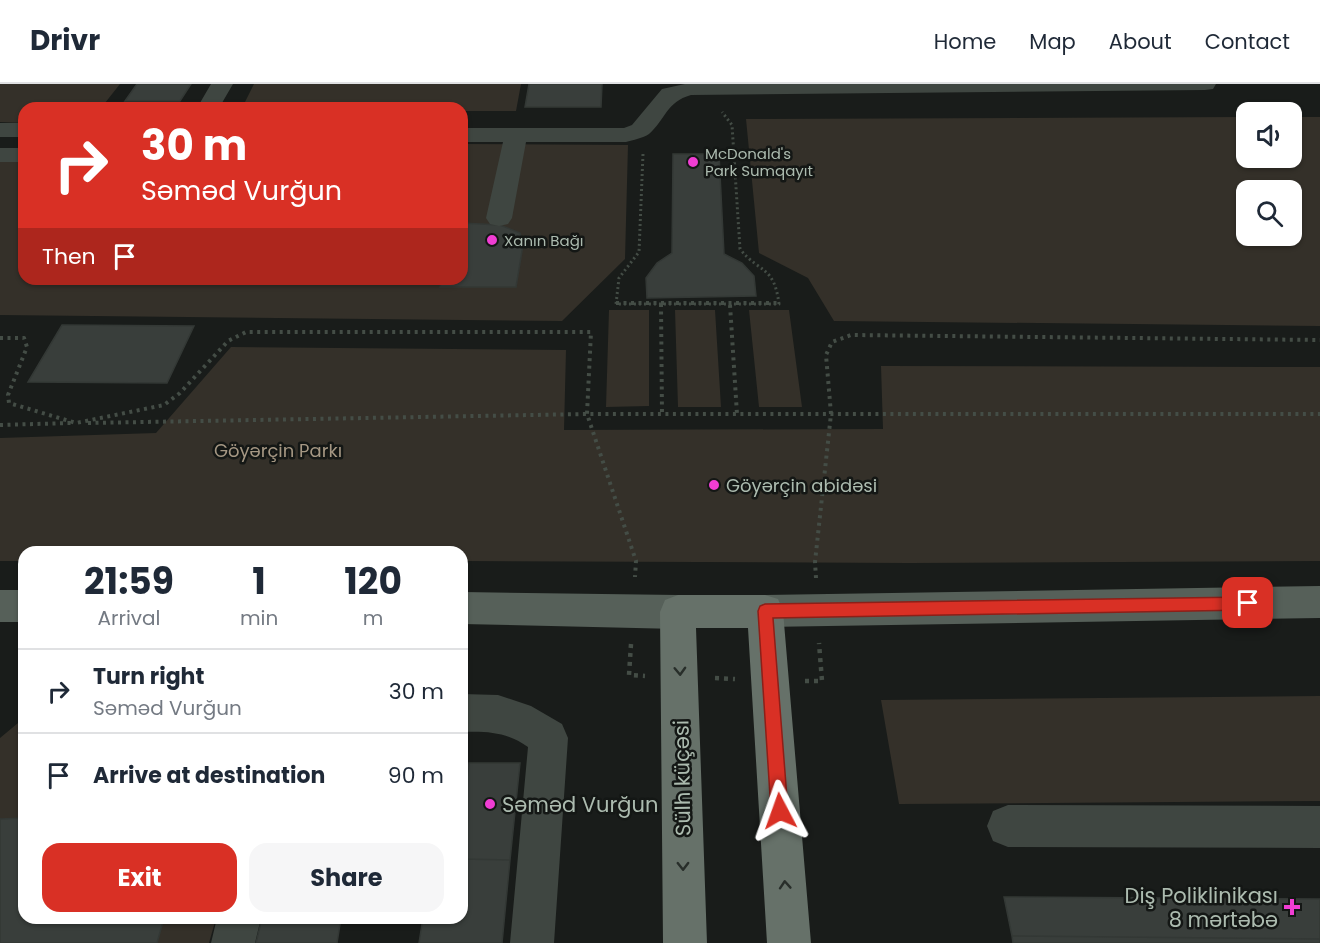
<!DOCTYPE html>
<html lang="en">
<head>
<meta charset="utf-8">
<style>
  body { margin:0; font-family:Poppins,sans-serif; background:#f6f6f7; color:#1f2937; height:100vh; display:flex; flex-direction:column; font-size:22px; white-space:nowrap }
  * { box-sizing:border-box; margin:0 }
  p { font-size:20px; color:#747a83 }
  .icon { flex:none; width:33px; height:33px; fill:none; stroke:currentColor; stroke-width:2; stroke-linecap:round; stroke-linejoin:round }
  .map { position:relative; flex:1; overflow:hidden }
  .sheet { position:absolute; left:18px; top:462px; width:450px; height:378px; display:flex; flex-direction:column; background:#fff; border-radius:18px; box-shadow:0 2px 4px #0004 }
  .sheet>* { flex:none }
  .banner { position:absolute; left:18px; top:18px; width:450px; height:183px; border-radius:18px; box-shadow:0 2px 4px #0004; background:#d93025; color:#fff; overflow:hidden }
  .controls { position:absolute; left:1236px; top:18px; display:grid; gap:12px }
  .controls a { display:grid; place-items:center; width:66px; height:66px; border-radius:12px; background:#fff; box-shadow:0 2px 4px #0004; font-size:30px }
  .pin { position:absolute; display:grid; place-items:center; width:51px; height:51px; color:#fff; margin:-26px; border-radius:12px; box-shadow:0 3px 9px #0006 }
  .me { position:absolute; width:66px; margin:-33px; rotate:356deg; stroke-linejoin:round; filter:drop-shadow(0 0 4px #0008) }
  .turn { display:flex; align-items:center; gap:21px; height:126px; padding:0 24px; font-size:27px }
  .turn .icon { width:78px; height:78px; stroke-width:2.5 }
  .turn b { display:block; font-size:42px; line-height:51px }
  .then { display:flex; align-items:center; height:57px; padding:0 24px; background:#0003; gap:12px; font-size:22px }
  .eta { display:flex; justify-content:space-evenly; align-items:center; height:102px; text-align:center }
  .eta b { font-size:36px; font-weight:700; line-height:42px }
  .primary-button { display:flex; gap:12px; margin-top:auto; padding:12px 24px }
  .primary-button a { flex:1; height:69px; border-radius:18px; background:#d93025; color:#fff; font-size:24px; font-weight:700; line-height:69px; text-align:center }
  .primary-button a+a { background:#f6f6f7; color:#1f2937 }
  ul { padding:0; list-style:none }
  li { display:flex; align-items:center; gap:18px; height:84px; padding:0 24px; border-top:2px solid #e0e1e3 }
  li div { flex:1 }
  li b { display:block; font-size:22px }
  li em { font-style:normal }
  header { display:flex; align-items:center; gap:36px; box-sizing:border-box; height:84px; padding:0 30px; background:#fff; border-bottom:2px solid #e0e1e3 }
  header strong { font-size:28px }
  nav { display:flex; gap:33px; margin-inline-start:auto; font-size:21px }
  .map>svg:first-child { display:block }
  .green { fill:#343029; fill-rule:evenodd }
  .building { fill:#393e3b; stroke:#333835; stroke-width:1.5 }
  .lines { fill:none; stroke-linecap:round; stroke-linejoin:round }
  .path-far2 { stroke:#444d46; stroke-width:3; stroke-dasharray:2 3; stroke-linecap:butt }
  .path-far1 { stroke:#444d46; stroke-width:4; stroke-dasharray:3 4.5; stroke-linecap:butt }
  .path { stroke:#444d46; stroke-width:4.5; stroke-dasharray:4 5; stroke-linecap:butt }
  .minor { fill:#3f4641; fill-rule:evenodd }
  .major { fill:#566059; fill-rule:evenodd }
  .highway { fill:#667169; fill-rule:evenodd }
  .oneway { stroke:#282e2a }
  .route { fill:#d93025; stroke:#8d1f18; stroke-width:1.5 }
  .poi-dot { fill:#f03dd3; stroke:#141715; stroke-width:2 }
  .labels { text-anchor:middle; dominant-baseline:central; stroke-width:5; stroke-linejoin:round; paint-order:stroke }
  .far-poi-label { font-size:15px; fill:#acbbaf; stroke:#141715; text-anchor:start }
  .park-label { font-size:18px; fill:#a59783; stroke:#141715 }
  .poi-label { font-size:18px; fill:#acbbaf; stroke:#141715; text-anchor:start }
  .near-street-label { font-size:21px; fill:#acbbaf; stroke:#141715 }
  .near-poi-label { font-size:21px; fill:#acbbaf; stroke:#141715; text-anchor:start }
</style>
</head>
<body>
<header>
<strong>Drivr</strong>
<nav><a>Home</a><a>Map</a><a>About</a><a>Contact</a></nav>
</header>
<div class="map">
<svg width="1320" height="859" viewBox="0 0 1320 859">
  <rect width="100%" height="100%" fill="#191c1a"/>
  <!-- green -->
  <path class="green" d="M 0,0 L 120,0 L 101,24 L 24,24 L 24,39 L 0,38 Z
    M 254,0 L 521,0 L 516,27 L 462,27 L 462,24 L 242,24 Z
    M 1246,33 L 1246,74 L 1292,74 L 1292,33 L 1320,33 L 1320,242 L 834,237 L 808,194 L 759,169 L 746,35 ZM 1292,106 L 1292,152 L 1246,152 L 1246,106 Z
    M 462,60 L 628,61 L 625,175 L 562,237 L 0,231 L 0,77 L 24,77 L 24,195 L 462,195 Z
    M 609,226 L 649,226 L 649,322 L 606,323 Z
    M 675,226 L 715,226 L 721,323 L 678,323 Z
    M 749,226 L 789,226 L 802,323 L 759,323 Z
    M 231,263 L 566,266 L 564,346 L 883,345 L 881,282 L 1320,283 L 1320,477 L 909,479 L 462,477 L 462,468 L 24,468 L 24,477 L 0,477 L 0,354 L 156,349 Z
    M 1320,612 L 1320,717 L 899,720 L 881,616 Z
    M 24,634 L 24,734 L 0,735 L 0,654 Z
    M 164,834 L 216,834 L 209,859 L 157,859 Z"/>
  <!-- building -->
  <path class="building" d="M 137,0 L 191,0 L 180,17 L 125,17 Z
    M 529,0 L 602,0 L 601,23 L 525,23 Z
    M 673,70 L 719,70 L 724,170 L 742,179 L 754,192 L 756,212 L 647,214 L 646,194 L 657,179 L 672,169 Z
    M 462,139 L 500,141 L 520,149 L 523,161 L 516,203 L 440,203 L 442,195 L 462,195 Z
    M 62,241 L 194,242 L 167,299 L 28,298 Z
    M 469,679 L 520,679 L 510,776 L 462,775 L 462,731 Z
    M 24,734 L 24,834 L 164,834 L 157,859 L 0,859 L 0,735 Z
    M 462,775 L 510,776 L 502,859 L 419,859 L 423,834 L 462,834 Z
    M 1004,813 L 1320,815 L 1320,855 L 1012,852 Z
    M 262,834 L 341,834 L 337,859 L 256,859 Z
    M 1012,852 L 1320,855 L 1320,859 L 1013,859 Z"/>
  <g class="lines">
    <!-- path-far2 -->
    <path class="path-far2" d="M 643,70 L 639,168 L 619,194 L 616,220 L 779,220 C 774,181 760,190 740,165 L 732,41 L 722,28"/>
    <!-- path-far1 -->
    <path class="path-far1" d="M 616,219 L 779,219
      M 661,220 L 662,330
      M 730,221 L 737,330
      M 0,254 L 24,254 L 27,263 L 8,311 L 9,319 L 76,339 L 164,321 L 180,309 L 228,257 L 246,248 L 591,248 L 587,330 L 636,477 L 635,493
      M 88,339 L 587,330 L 1320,330
      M 0,341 L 71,339
      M 816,494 L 815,478 L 831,330 L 826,271 L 832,258 L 851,251 L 1320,256"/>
    <!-- path -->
    <path class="path" d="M 631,560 L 629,591 L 645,592
      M 715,594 L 735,595
      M 805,597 L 822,597 L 819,559"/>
    <!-- minor -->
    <path class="minor" d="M 211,0 L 233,0 L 219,24 L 197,24 Z
      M 685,0 L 1216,0 L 1213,5 L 1205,6 L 691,11 C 666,18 666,35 649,50 C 643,54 633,56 626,58 L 526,58 L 512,134 L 508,140 L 499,142 L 490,140 L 486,134 L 503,58 L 462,58 L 462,44 L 624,44 L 632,41 L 662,5 Z
      M 0,39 L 24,39 L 24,53 L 0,53 Z
      M 0,64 L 24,64 L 24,78 L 0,78 Z
      M 462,610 L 498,611 L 531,622 L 562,640 L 568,654 L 554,859 L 510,859 L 528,663 C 507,648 487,647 462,648 Z
      M 1008,721 L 1320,722 L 1320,764 L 1008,763 L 993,757 L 987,742 L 993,727 Z
      M 217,834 L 261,834 L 255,859 L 211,859 Z"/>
    <!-- major -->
    <path class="major" d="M 1320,502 L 1320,534 L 765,543 L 752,539 L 747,527 L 752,515 L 765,511 Z
      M 0,506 L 24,506 L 24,538 L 0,538 Z
      M 462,508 L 678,511 L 691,516 L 696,528 L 691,540 L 678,545 L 462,540 Z"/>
    <!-- highway -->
    <path class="highway" d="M 678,511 L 765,511 L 778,515 L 783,527 L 811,859 L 767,859 L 748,544 L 696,544 L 707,859 L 663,859 L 660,528 L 665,516 Z"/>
  </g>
  <!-- one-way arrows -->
  <defs><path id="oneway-chevron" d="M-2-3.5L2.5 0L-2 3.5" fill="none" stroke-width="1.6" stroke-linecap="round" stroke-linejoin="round" transform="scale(1.5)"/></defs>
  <g class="oneway">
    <use href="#oneway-chevron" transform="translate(680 587) rotate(88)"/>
    <use href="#oneway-chevron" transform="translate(683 782) rotate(89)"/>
    <use href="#oneway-chevron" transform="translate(785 801) rotate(-94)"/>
  </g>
  <!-- route -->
  <path class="route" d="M 1248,513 L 1253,515 L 1255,519 L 1253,524 L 1248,526 L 773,534 L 788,727 L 786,733 L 780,736 L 774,733 L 771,727 L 758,527 L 760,522 L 765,520 Z"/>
  <!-- markers -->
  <g class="poi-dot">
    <circle cx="693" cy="78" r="6"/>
    <circle cx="492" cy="156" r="6"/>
    <circle cx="714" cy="401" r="6"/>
    <circle cx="490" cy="720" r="6"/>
    <path d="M1289 814h6v6h6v6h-6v6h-6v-6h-6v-6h6z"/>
  </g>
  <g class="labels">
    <!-- far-poi labels -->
    <g class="far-poi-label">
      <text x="705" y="69">McDonald's<tspan x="705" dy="17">Park Sumqayıt</tspan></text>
      <text x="504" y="156">Xanın Bağı</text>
    </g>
    <!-- park labels -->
    <g class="park-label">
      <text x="278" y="366">Göyərçin Parkı</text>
    </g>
    <!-- poi labels -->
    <g class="poi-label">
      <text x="726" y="401">Göyərçin abidəsi</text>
    </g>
    <!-- near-street labels -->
    <g class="near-street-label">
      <text transform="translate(682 694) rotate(-91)">Sülh küçəsi</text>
    </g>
    <!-- near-poi labels -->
    <g class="near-poi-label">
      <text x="502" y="720">Səməd Vurğun</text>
      <text x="1278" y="811" text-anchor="end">Diş Poliklinikası<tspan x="1278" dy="24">8 mərtəbə</tspan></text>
    </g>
  </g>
</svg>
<div class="controls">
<a><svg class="icon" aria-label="sound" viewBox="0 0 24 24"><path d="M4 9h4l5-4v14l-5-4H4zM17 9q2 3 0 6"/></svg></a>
<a><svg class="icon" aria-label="search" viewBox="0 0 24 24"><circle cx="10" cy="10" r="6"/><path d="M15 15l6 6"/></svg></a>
</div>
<div class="pin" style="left:1248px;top:519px;background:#d93025"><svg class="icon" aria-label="arrive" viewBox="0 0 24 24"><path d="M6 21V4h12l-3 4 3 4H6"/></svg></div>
<svg class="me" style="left:780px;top:727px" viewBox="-20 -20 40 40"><path d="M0-17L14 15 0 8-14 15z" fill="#d93025" stroke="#fff" stroke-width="4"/></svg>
<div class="banner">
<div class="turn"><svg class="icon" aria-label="right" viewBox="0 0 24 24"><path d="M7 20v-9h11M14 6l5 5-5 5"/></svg><div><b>30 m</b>Səməd Vurğun</div></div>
<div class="then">Then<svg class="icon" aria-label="arrive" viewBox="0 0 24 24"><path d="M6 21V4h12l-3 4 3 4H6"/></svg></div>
</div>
<section class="sheet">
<div class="eta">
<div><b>21:59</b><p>Arrival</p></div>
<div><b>1</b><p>min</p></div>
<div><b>120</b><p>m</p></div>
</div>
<ul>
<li><svg class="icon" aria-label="right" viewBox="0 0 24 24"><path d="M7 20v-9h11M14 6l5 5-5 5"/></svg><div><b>Turn right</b><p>Səməd Vurğun</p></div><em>30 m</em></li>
<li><svg class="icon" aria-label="arrive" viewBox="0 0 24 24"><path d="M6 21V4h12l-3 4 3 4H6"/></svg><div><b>Arrive at destination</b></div><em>90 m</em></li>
</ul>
<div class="primary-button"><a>Exit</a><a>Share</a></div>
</section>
</div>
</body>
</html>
